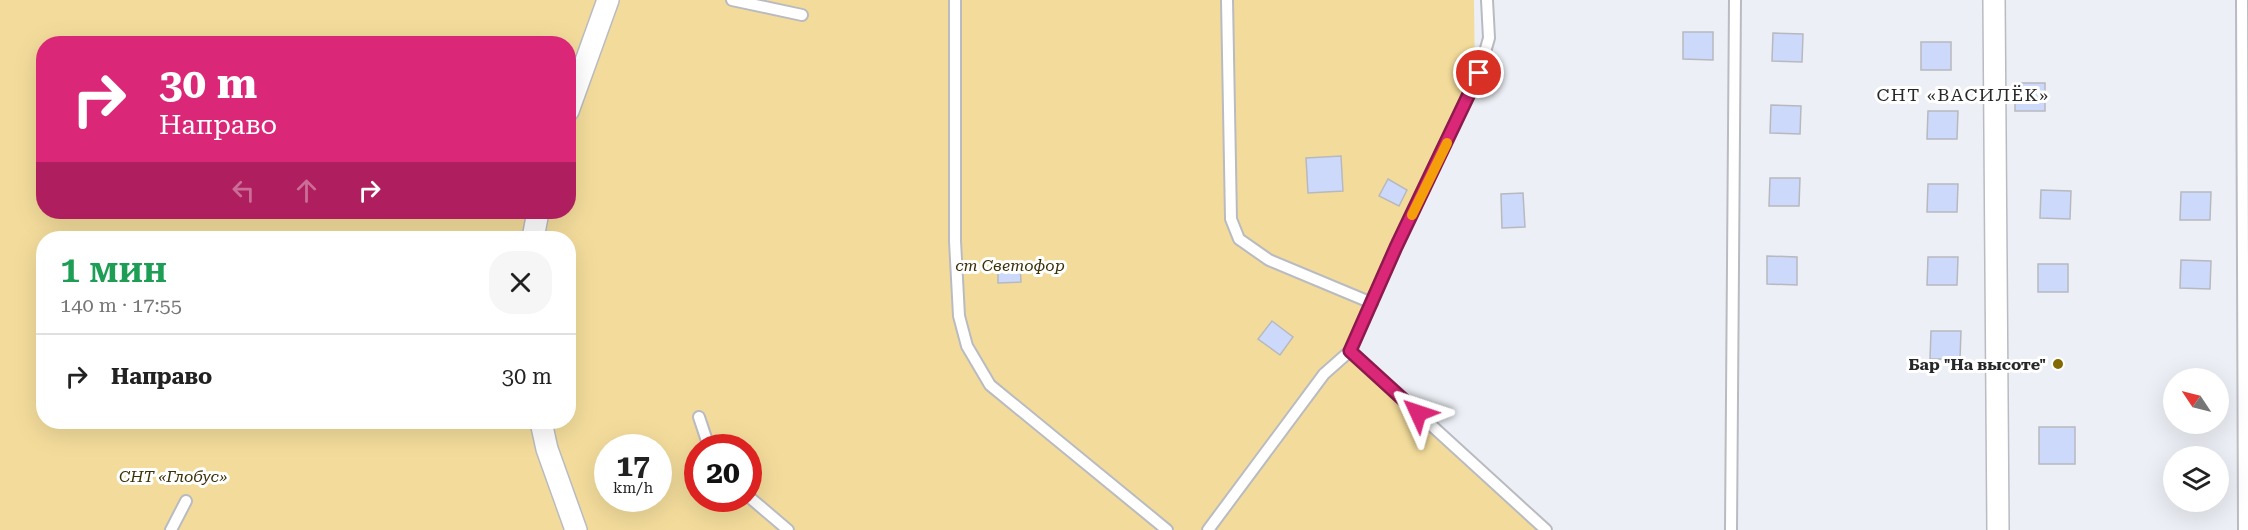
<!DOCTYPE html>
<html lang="ru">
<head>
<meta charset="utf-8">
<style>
  body { margin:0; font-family:"Roboto Serif",serif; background:#f6f6f6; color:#222; height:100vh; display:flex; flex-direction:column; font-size:22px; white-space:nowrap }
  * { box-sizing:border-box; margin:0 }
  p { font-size:20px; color:#767676 }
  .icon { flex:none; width:33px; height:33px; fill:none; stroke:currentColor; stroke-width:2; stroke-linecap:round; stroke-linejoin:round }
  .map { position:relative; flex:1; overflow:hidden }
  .drawer { position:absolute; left:36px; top:231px; width:540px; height:198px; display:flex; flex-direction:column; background:#fff; border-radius:24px; box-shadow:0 6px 24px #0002 }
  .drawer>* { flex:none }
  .guide { position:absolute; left:36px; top:36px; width:540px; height:183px; border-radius:24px; box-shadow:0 6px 24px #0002; background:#db2777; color:#fff; overflow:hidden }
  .needle { width:39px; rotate:305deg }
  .fabs { position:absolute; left:2163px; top:368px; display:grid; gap:12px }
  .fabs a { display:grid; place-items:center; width:66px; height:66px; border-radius:50%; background:#fff; box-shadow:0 6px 24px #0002; font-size:30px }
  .speed { position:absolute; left:594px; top:434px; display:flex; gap:12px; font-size:30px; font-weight:700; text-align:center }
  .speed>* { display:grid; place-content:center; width:78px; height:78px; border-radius:50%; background:#fff; box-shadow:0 6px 24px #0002; line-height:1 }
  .speed small { font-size:15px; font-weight:400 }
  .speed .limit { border:9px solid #d22; background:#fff; color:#111 }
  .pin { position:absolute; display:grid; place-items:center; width:51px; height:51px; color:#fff; margin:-26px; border:3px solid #fff; border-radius:50%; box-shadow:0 2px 6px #0007 }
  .me { position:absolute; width:66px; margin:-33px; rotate:312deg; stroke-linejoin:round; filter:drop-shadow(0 0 4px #0008) }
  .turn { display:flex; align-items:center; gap:21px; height:126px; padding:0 24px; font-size:27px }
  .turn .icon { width:78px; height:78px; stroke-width:2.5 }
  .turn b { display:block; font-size:42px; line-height:51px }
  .lanes { display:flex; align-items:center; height:57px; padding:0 24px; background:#0003; justify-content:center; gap:30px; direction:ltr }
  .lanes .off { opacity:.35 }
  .round { display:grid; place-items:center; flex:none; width:63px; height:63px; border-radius:24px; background:#f6f6f6 }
  .summary { display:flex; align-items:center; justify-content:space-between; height:102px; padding:0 24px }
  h1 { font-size:36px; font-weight:600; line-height:45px; color:#1e9e55 }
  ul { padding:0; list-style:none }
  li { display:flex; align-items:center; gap:18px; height:84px; padding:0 24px; border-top:2px solid #e0e0e0 }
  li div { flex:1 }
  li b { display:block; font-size:22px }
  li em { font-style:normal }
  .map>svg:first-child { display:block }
  .green { fill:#f3dc9b; fill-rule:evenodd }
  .building { fill:#cdd9fa; stroke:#b7b9be; stroke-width:1.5 }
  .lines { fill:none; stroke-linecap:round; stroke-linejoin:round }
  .lane-casing { stroke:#b9bbc1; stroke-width:14 }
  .street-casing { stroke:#b9bbc1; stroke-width:24 }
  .lane { stroke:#fff; stroke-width:10 }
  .street { stroke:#fff; stroke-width:21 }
  .route-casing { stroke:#8e194d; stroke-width:15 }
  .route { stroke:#db2777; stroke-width:10 }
  .slow { stroke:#f59e0b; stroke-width:10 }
  .poi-dot { fill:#836902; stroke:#fff; stroke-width:2 }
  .labels { text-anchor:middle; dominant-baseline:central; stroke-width:6; stroke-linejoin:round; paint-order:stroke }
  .park-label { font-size:16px; font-style:italic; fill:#3c3007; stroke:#fff }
  .poi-label { font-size:16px; font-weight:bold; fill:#27282a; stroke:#fff; text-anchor:end }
  .neighbourhood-label { font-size:18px; letter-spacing:1.5px; fill:#27282a; stroke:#fff }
</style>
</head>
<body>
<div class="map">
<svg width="2248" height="530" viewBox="0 0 2248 530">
  <rect width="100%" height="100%" fill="#eceff5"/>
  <!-- green -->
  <path class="green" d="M 0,0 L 1474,0 L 1475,78 L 1350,345 L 1551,530 L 0,530 ZM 44,44 L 568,44 L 568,212 L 44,212 ZM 44,238 L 568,238 L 568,422 L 44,422 ZM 608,447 L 658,447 L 658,498 L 608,498 ZM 698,447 L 748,447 L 748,498 L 698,498 Z"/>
  <!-- building -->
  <path class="building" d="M 1683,32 L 1713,32 L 1713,60 L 1683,59 Z
    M 1773,33 L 1803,34 L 1802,62 L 1772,61 Z
    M 1921,42 L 1951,42 L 1951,70 L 1921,70 Z
    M 2015,83 L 2045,83 L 2045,111 L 2015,111 Z
    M 1771,105 L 1801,106 L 1800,134 L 1770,133 Z
    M 1928,111 L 1958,111 L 1957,139 L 1927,139 Z
    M 1341,156 L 1343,191 L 1308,193 L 1306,158 Z
    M 1770,178 L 1800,178 L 1799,206 L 1769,206 Z
    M 1388,179 L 1407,190 L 1399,206 L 1379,196 Z
    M 1928,184 L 1958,184 L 1957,212 L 1927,212 Z
    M 2041,190 L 2071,191 L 2070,219 L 2040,218 Z
    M 2181,192 L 2211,192 L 2210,220 L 2180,220 Z
    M 1523,193 L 1525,227 L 1502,228 L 1501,194 Z
    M 1767,256 L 1797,257 L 1797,285 L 1767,284 Z
    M 1928,257 L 1958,257 L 1957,285 L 1927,285 Z
    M 2181,260 L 2211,261 L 2210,289 L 2180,288 Z
    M 998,264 L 1020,264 L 1021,282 L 998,283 Z
    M 2038,264 L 2068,264 L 2068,292 L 2038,292 Z
    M 1272,321 L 1293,337 L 1280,355 L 1258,339 Z
    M 1931,331 L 1961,331 L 1960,359 L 1930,359 Z
    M 2039,427 L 2075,427 L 2075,464 L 2039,464 Z"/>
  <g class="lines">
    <!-- lane casing -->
    <g class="lane-casing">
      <path id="lane" d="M 732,0 L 802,15
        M 955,0 L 955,241 L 959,316 L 967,346 L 990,385 L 1167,530
        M 1227,0 L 1231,219 L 1239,239 L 1269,260 L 1372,303
        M 2242,0 L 2244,530
        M 1350,351 L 1546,530
        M 699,417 L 709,447
        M 748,496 L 788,530
        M 171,530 L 186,501
        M 1208,530 L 1324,374 L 1350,351 L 1396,247 L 1479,73 L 1489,38 L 1487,0
        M 1731,530 L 1735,0"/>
    </g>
    <!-- street casing -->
    <g class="street-casing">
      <path id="street" d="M 1994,0 L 1998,530
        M 568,111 L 608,0
        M 533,238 L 538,212
        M 541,422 L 547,449 L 576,530"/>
    </g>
    <!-- lane -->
    <use href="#lane" class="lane"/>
    <!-- street -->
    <use href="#street" class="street"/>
  </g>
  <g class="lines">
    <!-- route casing -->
    <g class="route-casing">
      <path id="route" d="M 1418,413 L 1350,351 L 1396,247 L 1479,73"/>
    </g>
    <!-- route -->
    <use href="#route" class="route"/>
    <!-- slow -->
    <path class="slow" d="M 1412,215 L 1447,143"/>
  </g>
  <!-- markers -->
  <circle class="poi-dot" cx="2058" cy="364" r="6"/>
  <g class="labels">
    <!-- park labels -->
    <g class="park-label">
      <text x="1010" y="265">ст Светофор</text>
      <text x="173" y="476">СНТ «Глобус»</text>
    </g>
    <!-- poi labels -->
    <g class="poi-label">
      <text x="2046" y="364">Бар "На высоте"</text>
    </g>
    <!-- neighbourhood labels -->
    <g class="neighbourhood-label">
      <text x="1963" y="94">СНТ «ВАСИЛЁК»</text>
    </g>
  </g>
</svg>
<div class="fabs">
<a><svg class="needle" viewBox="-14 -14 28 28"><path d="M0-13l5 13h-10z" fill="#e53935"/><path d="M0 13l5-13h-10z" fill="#767676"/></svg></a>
<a><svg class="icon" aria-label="layers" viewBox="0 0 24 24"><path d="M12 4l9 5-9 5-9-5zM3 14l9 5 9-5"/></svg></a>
</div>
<div class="speed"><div>17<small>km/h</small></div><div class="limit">20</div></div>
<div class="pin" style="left:1479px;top:73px;background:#d93025"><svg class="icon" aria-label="arrive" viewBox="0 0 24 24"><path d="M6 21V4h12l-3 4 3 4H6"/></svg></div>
<svg class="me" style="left:1418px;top:413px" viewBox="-20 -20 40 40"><path d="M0-17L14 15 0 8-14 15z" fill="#db2777" stroke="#fff" stroke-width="4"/></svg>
<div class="guide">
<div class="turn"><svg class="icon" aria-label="right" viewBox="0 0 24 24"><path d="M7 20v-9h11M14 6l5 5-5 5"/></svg><div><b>30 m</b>Направо</div></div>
<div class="lanes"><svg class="icon off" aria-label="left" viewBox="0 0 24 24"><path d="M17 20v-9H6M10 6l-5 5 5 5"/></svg><svg class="icon off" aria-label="ahead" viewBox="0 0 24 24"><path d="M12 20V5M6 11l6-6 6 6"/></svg><svg class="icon" aria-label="right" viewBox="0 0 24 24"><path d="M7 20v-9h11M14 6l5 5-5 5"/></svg></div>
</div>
<section class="drawer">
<div class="summary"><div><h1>1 мин</h1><p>140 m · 17:55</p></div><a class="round"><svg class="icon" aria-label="close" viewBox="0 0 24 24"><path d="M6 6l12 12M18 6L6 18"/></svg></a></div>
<ul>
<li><svg class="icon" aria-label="right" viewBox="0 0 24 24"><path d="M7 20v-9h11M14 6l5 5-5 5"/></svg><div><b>Направо</b></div><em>30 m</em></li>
</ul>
</section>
</div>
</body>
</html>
